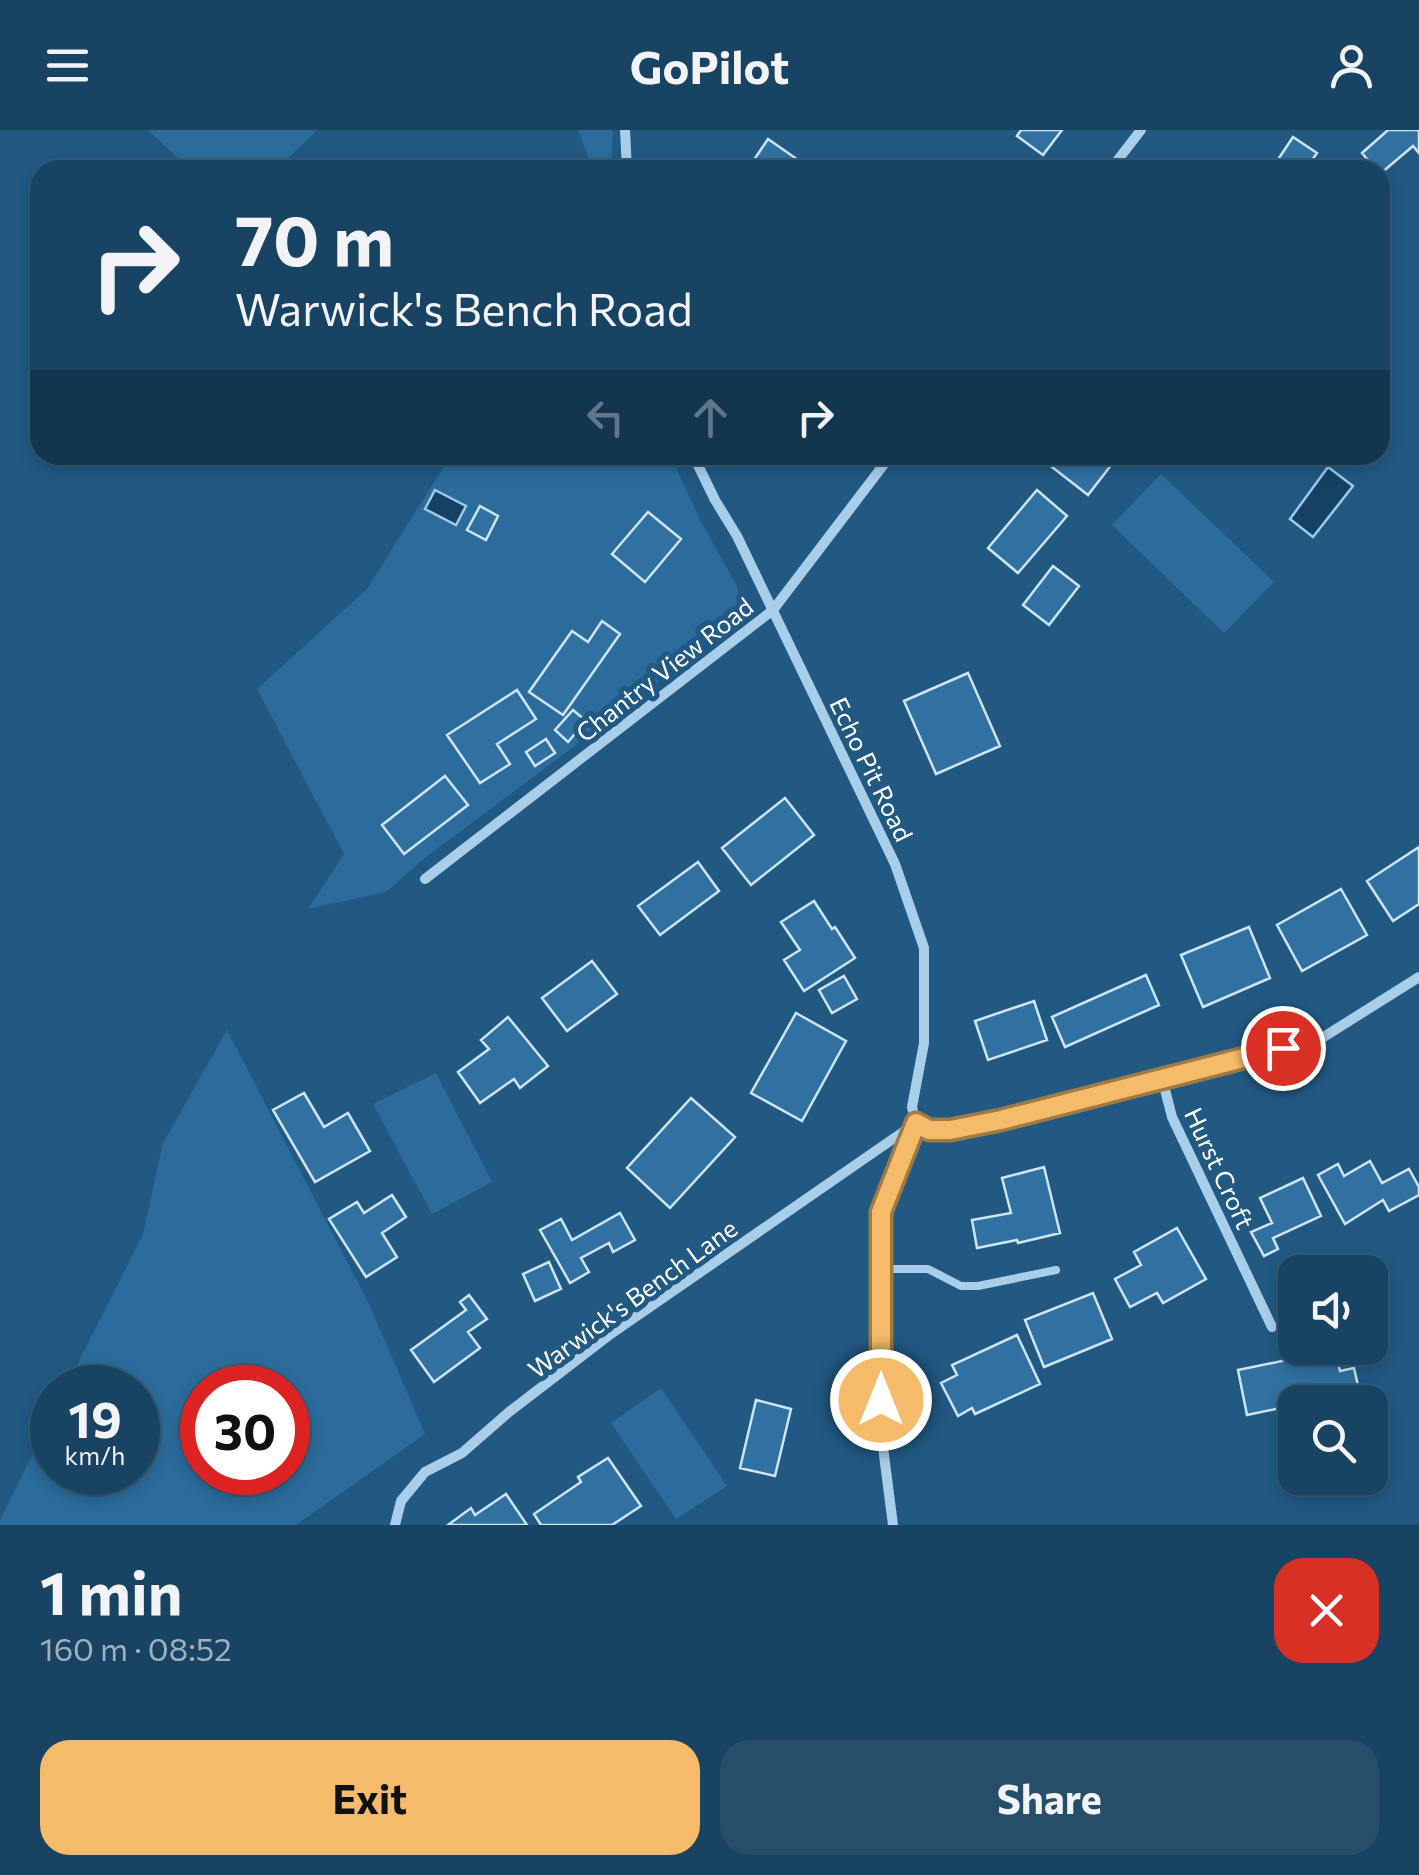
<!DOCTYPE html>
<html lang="en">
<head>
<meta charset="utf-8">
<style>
  body { margin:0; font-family:Commissioner,sans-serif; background:#264e6b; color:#f1f3f6; height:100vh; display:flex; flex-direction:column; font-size:38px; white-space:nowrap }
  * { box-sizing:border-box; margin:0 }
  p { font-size:32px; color:#9fb0be }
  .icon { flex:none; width:55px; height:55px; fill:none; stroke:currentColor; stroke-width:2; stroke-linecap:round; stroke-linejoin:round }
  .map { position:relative; height:1395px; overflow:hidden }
  .details { display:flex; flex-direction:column; background:#194362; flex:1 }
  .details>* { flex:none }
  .top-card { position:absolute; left:30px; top:30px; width:1360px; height:305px; border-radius:30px; box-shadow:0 5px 15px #0003,0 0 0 2px #375c77; background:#194362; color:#f1f3f6; overflow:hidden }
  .controls { position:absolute; left:1278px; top:1125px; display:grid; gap:20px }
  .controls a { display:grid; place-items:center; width:110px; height:110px; border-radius:20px; background:#194362; box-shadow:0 5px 15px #0003,0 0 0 2px #375c77; font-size:50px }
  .speed { position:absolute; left:30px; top:1235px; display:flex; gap:20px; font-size:50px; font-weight:700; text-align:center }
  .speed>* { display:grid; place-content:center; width:130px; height:130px; border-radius:50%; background:#194362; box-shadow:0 5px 15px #0003,0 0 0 2px #375c77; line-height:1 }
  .speed small { font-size:25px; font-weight:400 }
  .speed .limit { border:15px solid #d22; background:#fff; color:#111 }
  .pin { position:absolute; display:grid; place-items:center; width:85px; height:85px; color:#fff; margin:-42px; border:5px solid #fff; border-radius:50%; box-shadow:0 2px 10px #0007 }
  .me { position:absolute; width:110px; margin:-55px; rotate:0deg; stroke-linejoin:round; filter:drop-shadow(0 0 8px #0008) }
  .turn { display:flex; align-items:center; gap:35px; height:210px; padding:0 40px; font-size:45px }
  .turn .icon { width:130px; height:130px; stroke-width:2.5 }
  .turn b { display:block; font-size:70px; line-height:85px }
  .lanes { display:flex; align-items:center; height:95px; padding:0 40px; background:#0003; justify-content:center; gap:50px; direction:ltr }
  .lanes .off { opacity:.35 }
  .round { display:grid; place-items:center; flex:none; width:105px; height:105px; border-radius:30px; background:#264e6b }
  .headline { display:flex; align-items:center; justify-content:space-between; height:170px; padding:0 40px }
  h1 { font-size:60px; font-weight:700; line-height:75px }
  .action { display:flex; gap:20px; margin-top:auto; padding:20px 40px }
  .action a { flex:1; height:115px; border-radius:30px; background:#f5bb6a; color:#111; font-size:40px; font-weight:700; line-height:115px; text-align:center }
  .action a+a { background:#264e6b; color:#f1f3f6 }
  header { display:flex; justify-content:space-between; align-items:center; height:130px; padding:0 40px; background:#194362; font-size:45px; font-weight:700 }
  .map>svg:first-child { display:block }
  .green { fill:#2b6c9c; fill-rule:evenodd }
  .water { fill:#164163; stroke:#9ccaea; stroke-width:2.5 }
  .building { fill:#3171a1; stroke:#cde5f7; stroke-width:2.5 }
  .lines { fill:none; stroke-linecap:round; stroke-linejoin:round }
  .service { stroke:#a9cee9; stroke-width:8 }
  .minor { stroke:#a9cee9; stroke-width:10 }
  .route-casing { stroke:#9f7a45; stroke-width:25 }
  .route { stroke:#f5bb6a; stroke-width:18 }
  .labels { text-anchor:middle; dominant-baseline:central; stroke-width:10; stroke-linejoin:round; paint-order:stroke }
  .street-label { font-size:25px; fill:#fff; stroke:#215983 }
</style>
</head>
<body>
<header><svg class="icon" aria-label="menu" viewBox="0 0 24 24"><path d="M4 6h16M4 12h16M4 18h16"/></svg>GoPilot<svg class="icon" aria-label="person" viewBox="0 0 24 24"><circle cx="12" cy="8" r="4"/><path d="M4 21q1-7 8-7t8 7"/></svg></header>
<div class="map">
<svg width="1419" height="1395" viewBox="0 0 1419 1395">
  <rect width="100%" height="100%" fill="#215983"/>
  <!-- green -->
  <path class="green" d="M 148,0 L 317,0 L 276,40 L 258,40 L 180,30 Z
    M 578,0 L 613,0 L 611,40 L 588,40 L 592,37 Z
    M 451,325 L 670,325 L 701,392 L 736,454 L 743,480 L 639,568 L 426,727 L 386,762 L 308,779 L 344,724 L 257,559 L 367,459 Z
    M 1161,344 L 1274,452 L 1224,503 L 1112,395 Z
    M 227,900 L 369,1174 L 425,1304 L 296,1395 L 0,1395 L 0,1390 L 52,1285 L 52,1342 L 138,1342 L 138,1258 L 66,1257 L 143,1104 L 163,1013 ZM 202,1258 L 288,1258 L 288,1342 L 202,1342 Z
    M 436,943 L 492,1052 L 432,1084 L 373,974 Z
    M 661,1258 L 727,1356 L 676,1389 L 611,1293 Z"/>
  <!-- water -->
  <path class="water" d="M 1328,337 L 1353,356 L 1313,407 L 1290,389 Z
    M 435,360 L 466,376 L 456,395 L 425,379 Z"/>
  <!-- building -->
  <path class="building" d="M 1021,0 L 1062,0 L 1043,25 L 1017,6 Z
    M 1388,0 L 1419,0 L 1419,23 L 1413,16 L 1380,44 L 1380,40 L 1376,40 L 1362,23 Z
    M 1293,7 L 1317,23 L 1305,40 L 1271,40 Z
    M 768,9 L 804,34 L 800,40 L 747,40 Z
    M 1062,325 L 1119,325 L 1088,365 L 1052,337 Z
    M 1037,360 L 1067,386 L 1018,443 L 988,418 Z
    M 480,376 L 498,386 L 486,410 L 467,400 Z
    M 648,382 L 681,409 L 645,452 L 612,424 Z
    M 1053,436 L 1079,456 L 1049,495 L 1023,475 Z
    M 602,491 L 620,504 L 563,585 L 529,562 L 572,501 L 588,512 Z
    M 968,543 L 1000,616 L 936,644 L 904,571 Z
    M 517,560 L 536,589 L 497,614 L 510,634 L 480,653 L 447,605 Z
    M 573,580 L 586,591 L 568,612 L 555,600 Z
    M 546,609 L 555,623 L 535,636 L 526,622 Z
    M 445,646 L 468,675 L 404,724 L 382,695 Z
    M 785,668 L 814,705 L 751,755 L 722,718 Z
    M 1419,717 L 1419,774 L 1393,791 L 1367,751 Z
    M 698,732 L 719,761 L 660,805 L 638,776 Z
    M 1341,759 L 1367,805 L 1302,841 L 1277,795 Z
    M 814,771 L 832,799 L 835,797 L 855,828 L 804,861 L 784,830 L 800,820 L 781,792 Z
    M 1249,797 L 1270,848 L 1203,877 L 1181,825 Z
    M 592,831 L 617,864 L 567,901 L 542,868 Z
    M 1146,845 L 1159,875 L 1065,917 L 1052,887 Z
    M 844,846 L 857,869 L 832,883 L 819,860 Z
    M 1034,871 L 1047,910 L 988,930 L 975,891 Z
    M 796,883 L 846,911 L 802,991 L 751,963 Z
    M 508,887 L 548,936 L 520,958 L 514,949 L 480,973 L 458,942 L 489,919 L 481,910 Z
    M 304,963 L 324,997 L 348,983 L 370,1021 L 315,1052 L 273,980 Z
    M 691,968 L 735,1007 L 670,1078 L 627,1038 Z
    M 1370,1031 L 1382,1053 L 1409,1039 L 1419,1057 L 1419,1065 L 1389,1081 L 1383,1070 L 1345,1094 L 1318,1045 L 1338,1034 L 1344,1046 Z
    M 1044,1037 L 1060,1103 L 1018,1113 L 1017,1110 L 977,1118 L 972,1090 L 1011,1083 L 1002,1048 Z
    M 1303,1048 L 1321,1086 L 1273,1108 L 1278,1119 L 1264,1126 L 1251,1102 L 1272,1093 L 1260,1068 Z
    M 392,1065 L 406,1087 L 382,1103 L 397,1127 L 366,1147 L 329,1089 L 357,1072 L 364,1083 Z
    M 620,1083 L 635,1110 L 613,1122 L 609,1113 L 581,1128 L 589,1142 L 570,1153 L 540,1100 L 561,1089 L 572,1110 Z
    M 1177,1098 L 1206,1149 L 1163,1173 L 1157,1163 L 1130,1177 L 1115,1149 L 1141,1135 L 1134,1122 Z
    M 549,1132 L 561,1159 L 535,1171 L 523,1144 Z
    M 1093,1163 L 1112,1209 L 1044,1237 L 1025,1190 Z
    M 469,1165 L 487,1189 L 468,1202 L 480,1218 L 434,1252 L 411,1220 L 466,1180 L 460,1172 Z
    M 1017,1205 L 1040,1254 L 975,1284 L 972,1278 L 958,1286 L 941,1253 L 957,1245 L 952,1235 Z
    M 1335,1220 L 1340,1241 L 1354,1238 L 1359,1260 L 1309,1272 L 1295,1272 L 1295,1275 L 1247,1285 L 1238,1240 Z
    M 756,1270 L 791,1279 L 775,1346 L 740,1338 Z
    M 608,1328 L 641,1376 L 612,1395 L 541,1395 L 534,1384 L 581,1352 L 578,1347 Z
    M 506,1364 L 527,1395 L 448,1395 L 471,1378 L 475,1385 Z"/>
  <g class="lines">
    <!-- service -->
    <path class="service" d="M 881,1139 L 928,1139 L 961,1156 L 978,1156 L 1056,1140"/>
    <!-- minor -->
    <path class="minor" d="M 625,0 L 627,40
      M 1110,40 L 1141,0
      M 693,325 L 715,370 L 737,406 L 895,734 L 924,818 L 924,913 L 912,977 L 916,993
      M 425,749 L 773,480 L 891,325
      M 1162,948 L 1172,987 L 1272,1197
      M 916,993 C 942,1008 973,995 1001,990 L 1322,908 L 1419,847
      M 395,1395 L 401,1371 L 425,1342 L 462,1323 L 509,1282 L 608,1206 L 916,993
      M 893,1395 L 881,1302 L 881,1082 L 915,994"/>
  </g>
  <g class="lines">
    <!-- route casing -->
    <g class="route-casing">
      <path id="route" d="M 881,1270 L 881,1082 L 916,993 L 929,1000 L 950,1000 L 1001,990 L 1283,918"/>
    </g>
    <!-- route -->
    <use href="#route" class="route"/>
  </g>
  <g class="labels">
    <!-- street labels -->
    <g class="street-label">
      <text transform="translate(664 539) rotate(-38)">Chantry View Road</text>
      <text transform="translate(872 639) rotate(64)">Echo Pit Road</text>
      <text transform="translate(1220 1038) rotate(65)">Hurst Croft</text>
      <text transform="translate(632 1168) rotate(-36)">Warwick's Bench Lane</text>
    </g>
  </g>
</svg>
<div class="controls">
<a><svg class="icon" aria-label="sound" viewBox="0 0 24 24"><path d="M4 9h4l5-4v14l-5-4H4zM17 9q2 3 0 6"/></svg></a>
<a><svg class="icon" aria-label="search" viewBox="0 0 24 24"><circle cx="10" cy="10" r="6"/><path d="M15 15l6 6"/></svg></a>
</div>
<div class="speed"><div>19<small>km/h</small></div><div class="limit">30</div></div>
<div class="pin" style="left:1283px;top:918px;background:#d93025"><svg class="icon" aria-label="arrive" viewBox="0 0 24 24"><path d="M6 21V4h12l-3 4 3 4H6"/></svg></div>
<svg class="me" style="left:881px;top:1270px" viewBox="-20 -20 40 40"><circle r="17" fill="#f5bb6a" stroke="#fff" stroke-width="3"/><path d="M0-11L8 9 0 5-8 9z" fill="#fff"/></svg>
<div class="top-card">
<div class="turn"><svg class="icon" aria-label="right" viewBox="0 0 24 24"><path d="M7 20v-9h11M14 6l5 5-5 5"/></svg><div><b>70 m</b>Warwick's Bench Road</div></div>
<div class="lanes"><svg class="icon off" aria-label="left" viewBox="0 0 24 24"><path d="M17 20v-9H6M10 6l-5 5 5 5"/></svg><svg class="icon off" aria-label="ahead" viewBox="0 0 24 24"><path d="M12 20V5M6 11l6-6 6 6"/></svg><svg class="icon" aria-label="right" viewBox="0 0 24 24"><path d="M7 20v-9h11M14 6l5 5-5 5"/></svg></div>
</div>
</div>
<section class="details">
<div class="headline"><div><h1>1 min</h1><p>160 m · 08:52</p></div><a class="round" style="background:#d93025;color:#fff"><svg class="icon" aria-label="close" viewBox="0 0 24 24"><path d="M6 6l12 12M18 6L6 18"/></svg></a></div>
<div class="action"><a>Exit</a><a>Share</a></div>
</section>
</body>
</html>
